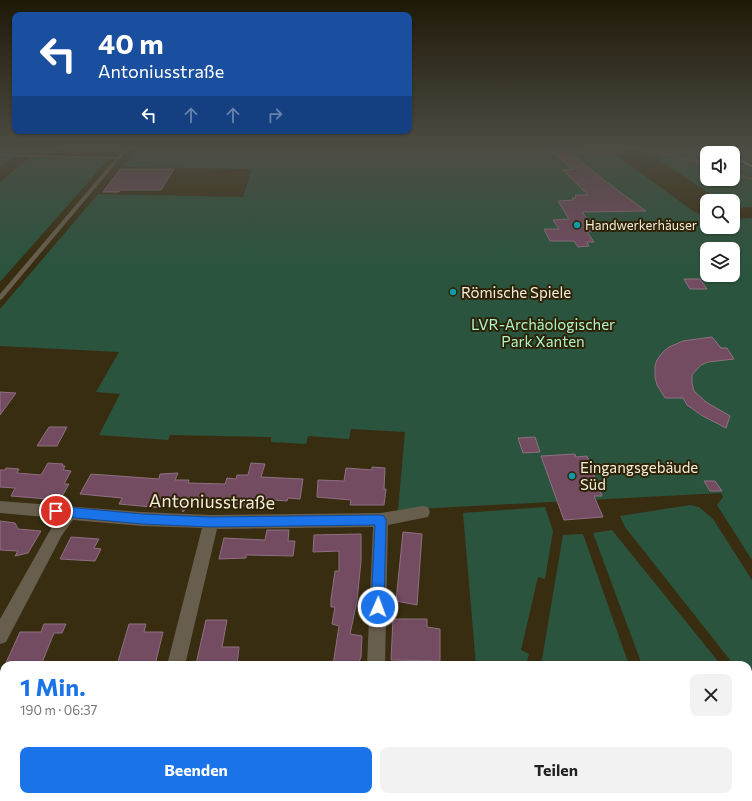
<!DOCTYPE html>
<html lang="de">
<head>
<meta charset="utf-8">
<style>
  body { margin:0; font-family:Commissioner,sans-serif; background:#f2f2f2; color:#222; height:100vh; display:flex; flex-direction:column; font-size:15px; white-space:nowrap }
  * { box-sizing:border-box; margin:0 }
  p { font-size:13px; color:#767676 }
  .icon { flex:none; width:22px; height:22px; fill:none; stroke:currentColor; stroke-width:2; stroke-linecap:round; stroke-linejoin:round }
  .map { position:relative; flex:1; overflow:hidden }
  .panel { position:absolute; left:0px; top:661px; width:752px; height:140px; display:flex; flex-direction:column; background:#fff; border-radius:12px 12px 0 0; box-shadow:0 1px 3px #0004 }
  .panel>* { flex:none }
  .guide { position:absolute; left:12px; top:12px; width:400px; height:122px; border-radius:8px; box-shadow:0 1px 3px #0004; background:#1a4fa0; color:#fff; overflow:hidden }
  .fabs { position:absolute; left:700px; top:146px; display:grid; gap:8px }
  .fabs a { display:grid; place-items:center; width:40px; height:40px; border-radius:8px; background:#fff; box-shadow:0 1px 3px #0004; font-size:20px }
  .pin { position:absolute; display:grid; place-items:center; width:34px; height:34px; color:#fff; margin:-17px; border:2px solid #fff; border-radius:50%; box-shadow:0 1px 4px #0007 }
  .me { position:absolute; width:44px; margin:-22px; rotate:2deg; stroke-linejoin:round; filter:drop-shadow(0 0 3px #0008) }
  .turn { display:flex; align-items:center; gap:14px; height:84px; padding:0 20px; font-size:18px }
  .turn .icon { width:52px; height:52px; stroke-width:2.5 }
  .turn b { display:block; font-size:28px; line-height:34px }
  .lanes { display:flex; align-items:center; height:38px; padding:0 20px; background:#0003; justify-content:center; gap:20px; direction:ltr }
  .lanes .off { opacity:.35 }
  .round { display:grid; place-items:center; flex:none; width:42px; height:42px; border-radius:8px; background:#f2f2f2 }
  .overview { display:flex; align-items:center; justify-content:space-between; height:68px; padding:0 20px }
  h1 { font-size:24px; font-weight:700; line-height:30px; color:#1a73e8 }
  .primary-button { display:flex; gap:8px; margin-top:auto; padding:8px 20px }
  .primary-button a { flex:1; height:46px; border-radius:8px; background:#1a73e8; color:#fff; font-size:16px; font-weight:700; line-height:46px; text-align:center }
  .primary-button a+a { background:#f2f2f2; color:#222 }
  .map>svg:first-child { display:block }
  .green { fill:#2b543e; fill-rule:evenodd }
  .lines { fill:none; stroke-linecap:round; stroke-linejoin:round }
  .stream { stroke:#7aa1a1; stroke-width:2 }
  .building { fill:#734c62; stroke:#8f7081 }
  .lane { fill:#685e4e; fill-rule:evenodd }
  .street { fill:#685e4e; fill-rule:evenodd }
  .route { fill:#1a73e8; stroke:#114b97 }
  .culture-dot { fill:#0f9aa8; stroke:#2e2306; stroke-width:1.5 }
  .labels { text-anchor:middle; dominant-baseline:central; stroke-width:4; stroke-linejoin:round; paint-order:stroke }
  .far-poi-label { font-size:13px; fill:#f4eddd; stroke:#2e2306; text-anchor:start }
  .poi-label { font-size:15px; fill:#f4eddd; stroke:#2e2306; text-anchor:start }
  .park-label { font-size:15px; fill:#acf4ca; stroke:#2e2306 }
  .near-street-label { font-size:18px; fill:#f4eddd; stroke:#2e2306 }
</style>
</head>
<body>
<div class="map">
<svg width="752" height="801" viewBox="0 0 752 801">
  <rect width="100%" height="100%" fill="#382d11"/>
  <!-- green -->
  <path class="green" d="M 0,148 L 59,148 L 54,154 L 18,153 L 0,166 Z
    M 131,148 L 585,148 L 586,149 L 584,150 C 589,153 609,155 615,154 L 693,211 L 707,217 L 707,227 L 733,227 L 733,219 L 752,218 L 752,560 L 717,505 L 723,497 L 721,493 L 398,510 L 405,432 L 351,429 L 349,439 L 308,436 L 306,444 L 271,442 L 271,437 L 170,435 L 168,440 L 99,435 L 120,394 L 96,392 L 119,352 L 0,346 L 0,309 L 98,194 L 243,197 L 252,169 L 125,167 L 123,165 L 136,151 L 140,151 L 141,149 ZM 707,249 L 733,249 L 733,275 L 707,275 Z
    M 635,148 L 752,148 L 752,178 L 733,171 L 733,153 L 707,153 L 707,164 L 666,154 Z
    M 649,154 L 670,157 L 707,166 L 707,179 L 733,179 L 733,174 L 752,180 L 752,207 L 733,208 L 733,201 L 721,201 L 653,156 L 648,156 Z
    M 30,157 L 103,159 L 107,161 L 0,282 L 0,182 Z
    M 690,505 L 699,507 L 713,519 L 752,580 L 752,688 L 748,683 L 748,665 L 734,665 L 625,527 L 620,516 Z
    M 545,507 L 553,531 L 545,579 L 538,577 L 521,650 L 529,654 L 526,665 L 476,665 L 463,513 Z
    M 612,530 L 721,665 L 642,665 L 593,533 Z
    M 583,534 L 629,665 L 541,665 L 563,535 Z
    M 364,797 L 499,797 L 497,801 L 364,801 Z"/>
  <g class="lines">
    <!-- stream -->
    <path class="stream" d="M 715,148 L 725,153
      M 733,157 L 752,166"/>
  </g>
  <!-- building -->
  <path class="building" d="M 564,148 L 605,181 L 646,211 L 582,212 L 597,231 L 587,232 L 594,242 L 587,242 L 589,246 L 578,247 L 574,241 L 550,241 L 544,229 L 559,229 L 553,220 L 569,219 L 558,201 L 574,200 L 572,198 L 576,198 L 575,195 L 588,195 L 563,170 L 573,169 L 549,150 Z
    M 120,169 L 174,169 L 161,190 L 121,190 L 119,192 L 103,192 Z
    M 684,279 L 700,279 L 707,289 L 690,289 Z
    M 712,337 L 721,348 L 727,348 L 734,359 L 708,362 L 701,365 L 692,375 L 692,383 L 694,391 L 706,402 L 730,416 L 726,428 L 701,415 L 687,405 L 683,398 L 665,398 L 657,385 L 655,377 L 655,366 L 657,360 L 662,353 L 669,347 L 683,341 Z
    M 0,392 L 16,393 L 0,415 Z
    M 49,427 L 67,427 L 57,446 L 37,446 Z
    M 535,437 L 540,452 L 523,453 L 518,438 Z
    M 575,454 L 576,457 L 587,456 L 602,496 L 594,496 L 603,517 L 564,520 L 541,456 Z
    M 48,463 L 63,464 L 62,466 L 65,466 L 63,470 L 71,471 L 64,484 L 69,484 L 60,500 L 11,496 L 15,488 L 0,487 L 0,470 L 5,470 L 6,468 L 19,469 L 17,473 L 41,475 Z
    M 251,463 L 265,464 L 261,477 L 303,479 L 300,499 L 288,498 L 287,501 L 247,498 L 245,506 L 190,504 L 183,512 L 180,504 L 165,504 L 163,508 L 119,504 L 122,498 L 80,494 L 91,474 L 159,479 L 160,474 L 178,473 L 175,480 L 189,480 L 188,483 L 225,484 L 227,478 L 236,479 L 237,475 L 248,475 Z
    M 372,467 L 385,468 L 384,489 L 386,489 L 384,505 L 350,505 L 351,500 L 317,497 L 318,480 L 344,481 L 346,468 L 372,470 Z
    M 704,481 L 715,481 L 722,491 L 710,491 Z
    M 0,521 L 15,523 L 18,529 L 41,531 L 28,553 L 15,556 L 18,551 L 0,550 Z
    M 267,530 L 289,530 L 288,541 L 295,541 L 293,556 L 246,555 L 246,558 L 219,559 L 224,538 L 265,540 Z
    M 403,532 L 422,534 L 417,605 L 396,601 Z
    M 361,534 L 361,561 L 357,601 L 350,634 L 362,636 L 361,657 L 358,665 L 333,665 L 339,626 L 332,624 L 335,607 L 331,607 L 331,599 L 335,571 L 339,571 L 339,551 L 313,552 L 314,535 Z
    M 71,537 L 99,539 L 94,548 L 101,549 L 95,561 L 60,559 Z
    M 393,619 L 427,619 L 427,627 L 440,629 L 440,661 L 391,660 Z
    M 206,620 L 227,620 L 222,647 L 239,647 L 237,665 L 196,664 Z
    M 44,624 L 66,624 L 62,633 L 54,633 L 41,665 L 5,665 L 20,632 L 41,632 Z
    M 129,624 L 146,624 L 144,632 L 163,632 L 155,665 L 117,665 Z"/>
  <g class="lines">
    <!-- lane -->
    <path class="lane" d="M 125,148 L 129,148 L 2,299 L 0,300 L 0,294 L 115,159 L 0,156 L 0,154 L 117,157 Z
      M 626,148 C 653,148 681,157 707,164 L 707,166 L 671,157 Z
      M 733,172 L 752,178 L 752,180 L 733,174 Z
      M 748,792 L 752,795 L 752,801 L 742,801 L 740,797 L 748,797 Z
      M 141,797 L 153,797 L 153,801 L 141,801 Z
      M 358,797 L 370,797 L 370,801 L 358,801 Z
      M 662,797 L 674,797 L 676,801 L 664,801 Z"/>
    <!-- street -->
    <path class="street" d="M 0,501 L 142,512 L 211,515 L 381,513 L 423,506 L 428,507 L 430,512 L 428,517 L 388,525 L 385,665 L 367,665 L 373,527 L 217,529 L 185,665 L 167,665 L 202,528 L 142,526 L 73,520 L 62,535 L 6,642 L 0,644 L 0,619 L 57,518 L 0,513 Z"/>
  </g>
  <!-- sky -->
  <linearGradient id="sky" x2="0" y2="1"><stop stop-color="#1f1909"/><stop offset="0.57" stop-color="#4d4c43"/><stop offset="1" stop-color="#4d4c43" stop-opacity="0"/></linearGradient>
  <rect width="752" height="260" fill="url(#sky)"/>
  <!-- route -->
  <path class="route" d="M 56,506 L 142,514 L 211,517 L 380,515 L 384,516 L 386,520 L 384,607 L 382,611 L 378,613 L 373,611 L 371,607 L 375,525 L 211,527 L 142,524 L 56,516 L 52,515 L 51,511 L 52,508 Z"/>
  <!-- markers -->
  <g class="culture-dot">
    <circle cx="577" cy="225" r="4"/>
    <circle cx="453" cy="292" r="4"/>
    <circle cx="572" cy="476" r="4"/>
  </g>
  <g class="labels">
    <!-- far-poi labels -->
    <g class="far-poi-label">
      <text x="585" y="225">Handwerkerhäuser</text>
    </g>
    <!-- poi labels -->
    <g class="poi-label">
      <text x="461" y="292">Römische Spiele</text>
      <text x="580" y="467">Eingangsgebäude<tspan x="580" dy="17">Süd</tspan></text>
    </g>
    <!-- park labels -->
    <g class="park-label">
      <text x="543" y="324">LVR-Archäologischer<tspan x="543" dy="17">Park Xanten</tspan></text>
    </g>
    <!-- near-street labels -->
    <g class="near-street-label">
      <text transform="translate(212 501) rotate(1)">Antoniusstraße</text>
    </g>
  </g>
</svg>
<div class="fabs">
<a><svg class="icon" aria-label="sound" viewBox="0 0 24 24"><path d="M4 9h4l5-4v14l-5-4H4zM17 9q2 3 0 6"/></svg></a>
<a><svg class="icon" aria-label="search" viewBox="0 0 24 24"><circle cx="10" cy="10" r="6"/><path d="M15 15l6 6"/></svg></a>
<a><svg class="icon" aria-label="layers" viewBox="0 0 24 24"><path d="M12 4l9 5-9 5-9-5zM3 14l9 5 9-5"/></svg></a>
</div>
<div class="pin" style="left:56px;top:511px;background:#d93025"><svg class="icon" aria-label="arrive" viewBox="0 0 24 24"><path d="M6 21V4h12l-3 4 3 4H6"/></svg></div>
<svg class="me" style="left:378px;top:607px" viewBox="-20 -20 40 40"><circle r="17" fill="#1a73e8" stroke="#fff" stroke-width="3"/><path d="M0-11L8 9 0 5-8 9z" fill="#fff"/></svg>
<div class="guide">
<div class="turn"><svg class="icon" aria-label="left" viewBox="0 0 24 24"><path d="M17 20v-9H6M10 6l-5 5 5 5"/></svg><div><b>40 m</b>Antoniusstraße</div></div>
<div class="lanes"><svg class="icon" aria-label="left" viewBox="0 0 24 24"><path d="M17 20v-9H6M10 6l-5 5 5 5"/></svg><svg class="icon off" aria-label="ahead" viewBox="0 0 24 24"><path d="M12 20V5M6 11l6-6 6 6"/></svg><svg class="icon off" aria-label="ahead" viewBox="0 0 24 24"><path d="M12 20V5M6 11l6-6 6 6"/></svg><svg class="icon off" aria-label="right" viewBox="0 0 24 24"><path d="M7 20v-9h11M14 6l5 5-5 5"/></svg></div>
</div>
<section class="panel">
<div class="overview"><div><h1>1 Min.</h1><p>190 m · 06:37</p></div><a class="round"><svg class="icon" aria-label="close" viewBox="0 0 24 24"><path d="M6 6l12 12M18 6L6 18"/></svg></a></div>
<div class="primary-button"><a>Beenden</a><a>Teilen</a></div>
</section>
</div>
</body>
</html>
